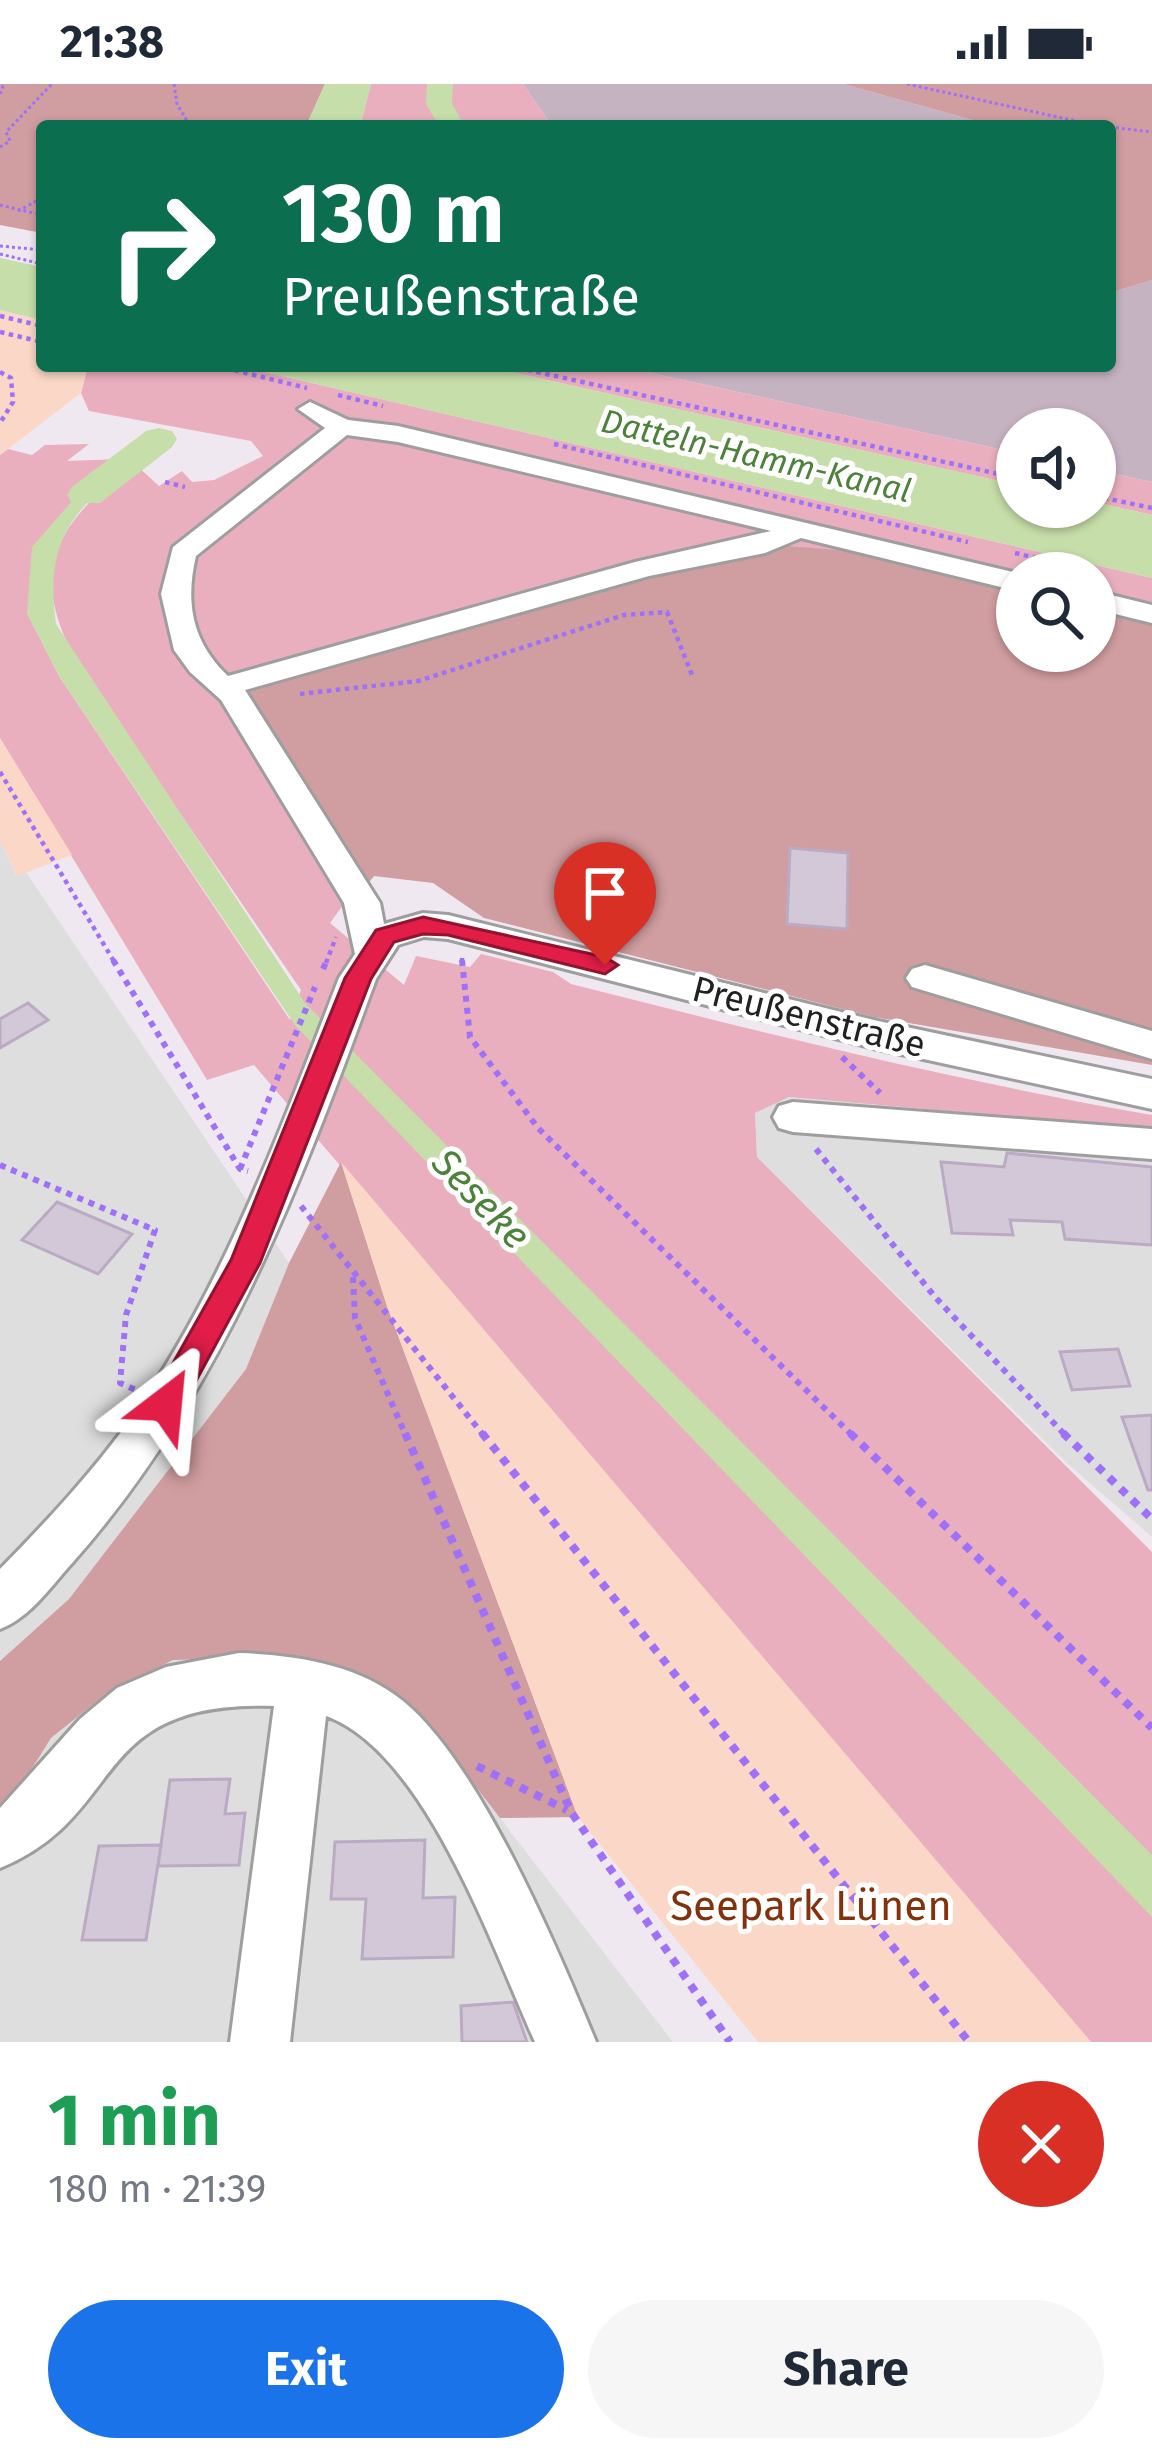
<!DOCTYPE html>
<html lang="en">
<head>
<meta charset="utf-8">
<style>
  body { margin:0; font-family:"Fira Sans",sans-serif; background:#f6f6f7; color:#1f2937; height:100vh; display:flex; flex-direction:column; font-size:45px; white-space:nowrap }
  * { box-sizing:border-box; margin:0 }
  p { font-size:39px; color:#747a83 }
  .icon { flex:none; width:66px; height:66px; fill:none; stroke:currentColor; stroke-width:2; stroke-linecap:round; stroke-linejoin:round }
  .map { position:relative; height:1958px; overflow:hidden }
  .drawer { display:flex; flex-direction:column; background:#fff; flex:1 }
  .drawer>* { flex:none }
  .top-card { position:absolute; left:36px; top:36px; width:1080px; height:252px; border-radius:12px; box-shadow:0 3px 9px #0004; background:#0b6e4f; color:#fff; overflow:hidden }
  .tools { position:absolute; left:996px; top:324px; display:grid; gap:24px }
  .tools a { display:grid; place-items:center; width:120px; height:120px; border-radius:50%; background:#fff; box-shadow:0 3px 9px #0004; font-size:60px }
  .pin { position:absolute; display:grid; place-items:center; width:102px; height:102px; color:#fff; margin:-123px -51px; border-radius:50% 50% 50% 0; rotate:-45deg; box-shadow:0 0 12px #0007 }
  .pin .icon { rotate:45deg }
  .me { position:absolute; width:132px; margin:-66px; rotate:29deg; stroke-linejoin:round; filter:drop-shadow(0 0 9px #0008) }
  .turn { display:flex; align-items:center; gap:42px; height:252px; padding:0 48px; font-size:54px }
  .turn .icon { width:156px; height:156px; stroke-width:2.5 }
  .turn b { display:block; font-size:84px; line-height:102px }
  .round { display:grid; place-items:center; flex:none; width:126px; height:126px; border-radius:63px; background:#f6f6f7 }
  .summary { display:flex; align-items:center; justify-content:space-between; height:204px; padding:0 48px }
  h1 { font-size:72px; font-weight:700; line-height:90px; color:#1e9e55 }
  .action { display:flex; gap:24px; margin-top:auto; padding:24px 48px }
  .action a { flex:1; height:138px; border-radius:72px; background:#1a73e8; color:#fff; font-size:48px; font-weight:700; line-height:138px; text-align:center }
  .action a+a { background:#f6f6f7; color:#1f2937 }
  .status { display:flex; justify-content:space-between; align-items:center; height:84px; padding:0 60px; background:#fff; direction:ltr }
  .status svg { height:33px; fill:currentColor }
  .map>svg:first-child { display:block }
  .residential { fill:#dededf }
  .construction { fill:#c6b3c2 }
  .grass { fill:#eaafbe }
  .forest { fill:#d09da0 }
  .park { fill:#fad7c6 }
  .water { fill:#c6dea9 }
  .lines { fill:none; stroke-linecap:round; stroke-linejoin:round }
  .river { fill:#c6dea9; fill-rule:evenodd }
  .building { fill:#d3c8d8; stroke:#bbaac3; stroke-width:3 }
  .minor-casing { stroke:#9e9e9e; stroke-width:6 }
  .path-far3 { stroke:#9f71f9; stroke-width:3; stroke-dasharray:3 3; stroke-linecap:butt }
  .path-far2 { stroke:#9f71f9; stroke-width:4.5; stroke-dasharray:4.5 4.5; stroke-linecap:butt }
  .path-far1 { stroke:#9f71f9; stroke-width:6; stroke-dasharray:6 6; stroke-linecap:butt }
  .path { stroke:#9f71f9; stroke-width:8; stroke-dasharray:8 8; stroke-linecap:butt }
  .minor { fill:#fff; fill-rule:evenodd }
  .route { fill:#e11d48; stroke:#92132f; stroke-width:3 }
  .labels { text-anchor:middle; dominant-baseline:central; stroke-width:10; stroke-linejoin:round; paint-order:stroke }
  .far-water-label { font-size:33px; font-style:italic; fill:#4d823a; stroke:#fff }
  .street-label { font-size:36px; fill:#212121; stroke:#fff }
  .water-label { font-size:39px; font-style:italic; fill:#4d823a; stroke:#fff }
  .near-park-label { font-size:42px; fill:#82320c; stroke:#fff }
</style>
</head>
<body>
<div class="status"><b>21:38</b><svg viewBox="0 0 49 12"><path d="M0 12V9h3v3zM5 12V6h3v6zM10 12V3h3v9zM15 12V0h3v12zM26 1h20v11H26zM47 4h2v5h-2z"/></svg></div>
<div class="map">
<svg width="1152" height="1958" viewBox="0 0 1152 1958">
  <rect width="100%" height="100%" fill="#f0e8f1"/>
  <!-- residential -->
  <path class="residential" d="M 0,756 L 16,791 L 26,788 L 289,1179 L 246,1285 L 69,1515 L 0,1577 Z
    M 789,1013 L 1152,1045 L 1152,1453 L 1069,1381 L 757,1073 L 755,1029 Z
    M 277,1574 L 346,1589 L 432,1646 L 673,1958 L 0,1958 L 0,1720 L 17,1709 L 51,1654 L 106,1610 L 173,1576 Z"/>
  <!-- construction -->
  <path class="construction" d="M 523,0 L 843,0 L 994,42 L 552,42 Z
    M 1152,196 L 1152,398 L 1095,386 L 1095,345 L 1017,345 L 1017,369 L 619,282 L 1110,282 L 1110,209 Z"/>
  <!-- grass -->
  <path class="grass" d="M 371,0 L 523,0 L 552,42 L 360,42 Z
    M 88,282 L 239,282 L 1152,494 L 1152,534 L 1095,521 L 1095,489 L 1017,489 L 252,601 L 226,612 L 349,813 L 330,839 L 404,901 L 416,872 L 470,883 L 481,870 L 553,888 L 571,900 C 764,949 956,997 1152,1031 L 1152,1045 L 789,1013 L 755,1029 L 757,1073 L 1152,1468 L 1152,1958 L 1091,1958 L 254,981 L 207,996 L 0,654 L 0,371 L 8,365 L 32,371 L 45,361 L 89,360 L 67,377 L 120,375 L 80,408 L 27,529 L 59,592 L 290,936 L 301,906 L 77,579 C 26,483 56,442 134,379 L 159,402 L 182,387 L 192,398 L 214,396 L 263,372 L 251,357 L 89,327 L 81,309 Z
    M 485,282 L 619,282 L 1017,369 L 1017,401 Z
    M 1095,386 L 1152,398 L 1152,431 L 1095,418 Z"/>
  <!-- forest -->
  <path class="forest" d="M 0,0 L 325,0 L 306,42 L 42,42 L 42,149 L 0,141 Z
    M 843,0 L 1152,0 L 1152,196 L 1110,209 L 1110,42 L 994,42 Z
    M 774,461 L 875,469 L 1017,502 L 1017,567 L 1095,567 L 1095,521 L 1152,534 L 1152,981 L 874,933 L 484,834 L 433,799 L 374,792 L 362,807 L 257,629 L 249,607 L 252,601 Z
    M 341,1078 L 387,1222 L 578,1733 L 500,1734 L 432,1646 L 346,1589 L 277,1574 L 173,1576 L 106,1610 L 51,1654 L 17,1709 L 0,1720 L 0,1577 L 69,1515 L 246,1285 L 289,1179 Z"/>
  <!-- park -->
  <path class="park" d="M 0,226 L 42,236 L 42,282 L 88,282 L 81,309 L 0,371 Z
    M 0,654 L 72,771 L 17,792 L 0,756 Z
    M 341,1078 L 1091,1958 L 758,1958 L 578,1733 L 387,1222 Z"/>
  <!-- water -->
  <path class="water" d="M 325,0 L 371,0 L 360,42 L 306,42 Z
    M 0,174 L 42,183 L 42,236 L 0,226 Z
    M 239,282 L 485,282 L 1017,401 L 1017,423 L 1095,423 L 1095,418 L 1152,431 L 1152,494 Z
    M 140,365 L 148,367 C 80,421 43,446 56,540 L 305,919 L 1152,1771 L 1152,1833 L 295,941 L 59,592 L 27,529 L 32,463 L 80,408 Z"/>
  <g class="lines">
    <!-- river -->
    <path class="river" d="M 427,0 L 453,0 L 452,20 L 465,42 L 439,42 L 426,20 Z
      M 159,344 L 172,347 L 177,355 L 172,363 L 100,419 L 72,419 L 67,411 L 72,403 L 146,347 Z"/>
  </g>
  <!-- building -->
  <path class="building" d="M 790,764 L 848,769 L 847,845 L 787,840 Z
    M 28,919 L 48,936 L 0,964 L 0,935 Z
    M 1007,1069 L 1152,1083 L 1152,1161 L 1065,1155 L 1062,1138 L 1010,1136 L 1013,1151 L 952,1149 L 941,1078 L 1004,1083 Z
    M 57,1118 L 132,1150 L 98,1190 L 22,1156 Z
    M 1118,1265 L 1130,1302 L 1072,1306 L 1060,1268 Z
    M 1152,1331 L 1152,1406 L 1148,1406 L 1122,1333 Z
    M 230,1695 L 225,1730 L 245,1729 L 239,1781 L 158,1782 L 170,1696 Z
    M 425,1756 L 423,1814 L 455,1813 L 453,1873 L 362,1875 L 366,1815 L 331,1815 L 335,1758 Z
    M 161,1761 L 146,1856 L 82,1856 L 99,1762 Z
    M 513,1918 L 527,1958 L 462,1958 L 461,1922 Z"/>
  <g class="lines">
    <!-- minor casing -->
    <g class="minor-casing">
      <path id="minor" d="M 310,318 L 348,336 L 398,342 L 1017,489 L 1017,507 L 801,454 L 765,469 L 649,492 L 245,606 L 380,819 L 384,840 L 423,829 L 448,831 L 878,937 L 1152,995 L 1152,1025 L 878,965 L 448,855 L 424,853 L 398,861 L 376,895 C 300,1103 222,1310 73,1478 C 51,1502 31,1533 0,1545 L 0,1485 C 47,1437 93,1388 132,1333 C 225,1200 281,1044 339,894 L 355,870 L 344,819 L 221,616 L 190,588 L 174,566 L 161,510 L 173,463 L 325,344 L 298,325 ZM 347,351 L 398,358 L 771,447 L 635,478 L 228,592 C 192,558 185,519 196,472 Z
        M 1095,507 L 1152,521 L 1152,539 L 1095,525 Z
        M 925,881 L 1152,947 L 1152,975 L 912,903 L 906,894 L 912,885 Z
        M 793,1018 L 1152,1045 L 1152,1075 L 793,1048 L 779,1044 L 773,1033 L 779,1022 Z
        M 239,1569 C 295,1571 358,1580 403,1617 C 480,1680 558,1865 596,1958 L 535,1958 C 493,1866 426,1668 326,1632 L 290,1958 L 230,1958 L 274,1622 C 86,1616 129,1731 0,1784 L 0,1724 L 80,1635 L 117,1604 L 166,1583 Z"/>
    </g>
    <!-- path-far3 -->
    <path class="path-far3" d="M 174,0 L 177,20 L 190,42
      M 907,0 L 1099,42
      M 0,10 L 4,0
      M 1110,43 L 1152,48
      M 0,63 L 10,57 L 6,48 L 52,0
      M 0,121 L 42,131
      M 18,127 L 42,114
      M 0,162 L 42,166
      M 0,170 L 42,180"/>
    <!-- path-far2 -->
    <path class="path-far2" d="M 0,232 L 42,242
      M 0,248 L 42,258
      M 217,282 L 307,304
      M 510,282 L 1017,394
      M 0,288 L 11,294 L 13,318 L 0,339
      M 338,311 L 383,322
      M 554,360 L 968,458
      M 165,398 L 185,403
      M 1095,412 L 1152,424
      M 1015,469 L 1102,490
      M 300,610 L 418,597 L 624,531 L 667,528 L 692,591
      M 0,688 L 115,879
      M 462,874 L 462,879
      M 326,879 L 336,853"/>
    <!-- path-far1 -->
    <path class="path-far1" d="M 113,876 L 240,1085 L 248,1087
      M 462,876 L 470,953 L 538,1044 L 853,1352
      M 323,885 L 327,876
      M 842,973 L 880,1009
      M 816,1065 L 935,1213 L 1066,1352
      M 0,1081 L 155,1146 L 126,1231 L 120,1299 L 136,1306
      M 240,1085 L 315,903
      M 301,1122 L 484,1352
      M 353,1193 L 355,1234 L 406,1352"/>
    <!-- path -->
    <path class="path" d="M 405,1349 L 571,1728 L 730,1958
      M 482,1349 L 969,1958
      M 850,1349 L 1152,1644
      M 1063,1349 L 1152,1435
      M 477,1682 L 567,1726"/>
    <!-- minor -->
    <use href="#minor" class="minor"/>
  </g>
  <!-- route -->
  <path class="route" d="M 423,833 L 605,873 L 618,881 L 605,890 L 448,851 L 423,850 L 394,858 L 371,895 L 260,1179 L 178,1330 L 155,1330 L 150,1320 L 231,1176 L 345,894 L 376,846 Z"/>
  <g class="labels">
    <!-- far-water labels -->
    <g class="far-water-label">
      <text transform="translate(756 372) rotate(13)">Datteln-Hamm-Kanal</text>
    </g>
    <!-- street labels -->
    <g class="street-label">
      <text transform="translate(809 933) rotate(14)">Preußenstraße</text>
    </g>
    <!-- water labels -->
    <g class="water-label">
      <text transform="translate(481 1115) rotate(46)">Seseke</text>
    </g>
    <!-- near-park labels -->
    <g class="near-park-label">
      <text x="811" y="1822">Seepark Lünen</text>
    </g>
  </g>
</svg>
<div class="tools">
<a><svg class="icon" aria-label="sound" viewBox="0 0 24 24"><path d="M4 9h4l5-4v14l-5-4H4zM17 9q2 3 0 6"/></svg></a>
<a><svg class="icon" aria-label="search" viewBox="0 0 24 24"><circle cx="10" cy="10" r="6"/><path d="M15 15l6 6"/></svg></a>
</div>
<div class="pin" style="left:605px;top:881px;background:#d93025"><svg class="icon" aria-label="arrive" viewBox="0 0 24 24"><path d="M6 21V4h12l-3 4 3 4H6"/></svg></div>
<svg class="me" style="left:166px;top:1320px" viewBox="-20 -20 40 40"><path d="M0-17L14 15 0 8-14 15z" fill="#e11d48" stroke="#fff" stroke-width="4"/></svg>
<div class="top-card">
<div class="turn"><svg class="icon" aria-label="right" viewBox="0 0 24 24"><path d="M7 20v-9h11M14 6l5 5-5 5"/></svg><div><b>130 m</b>Preußenstraße</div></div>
</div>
</div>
<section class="drawer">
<div class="summary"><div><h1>1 min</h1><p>180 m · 21:39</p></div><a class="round" style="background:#d93025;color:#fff"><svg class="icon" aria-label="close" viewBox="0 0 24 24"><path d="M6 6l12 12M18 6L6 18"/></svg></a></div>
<div class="action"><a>Exit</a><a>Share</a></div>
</section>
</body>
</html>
